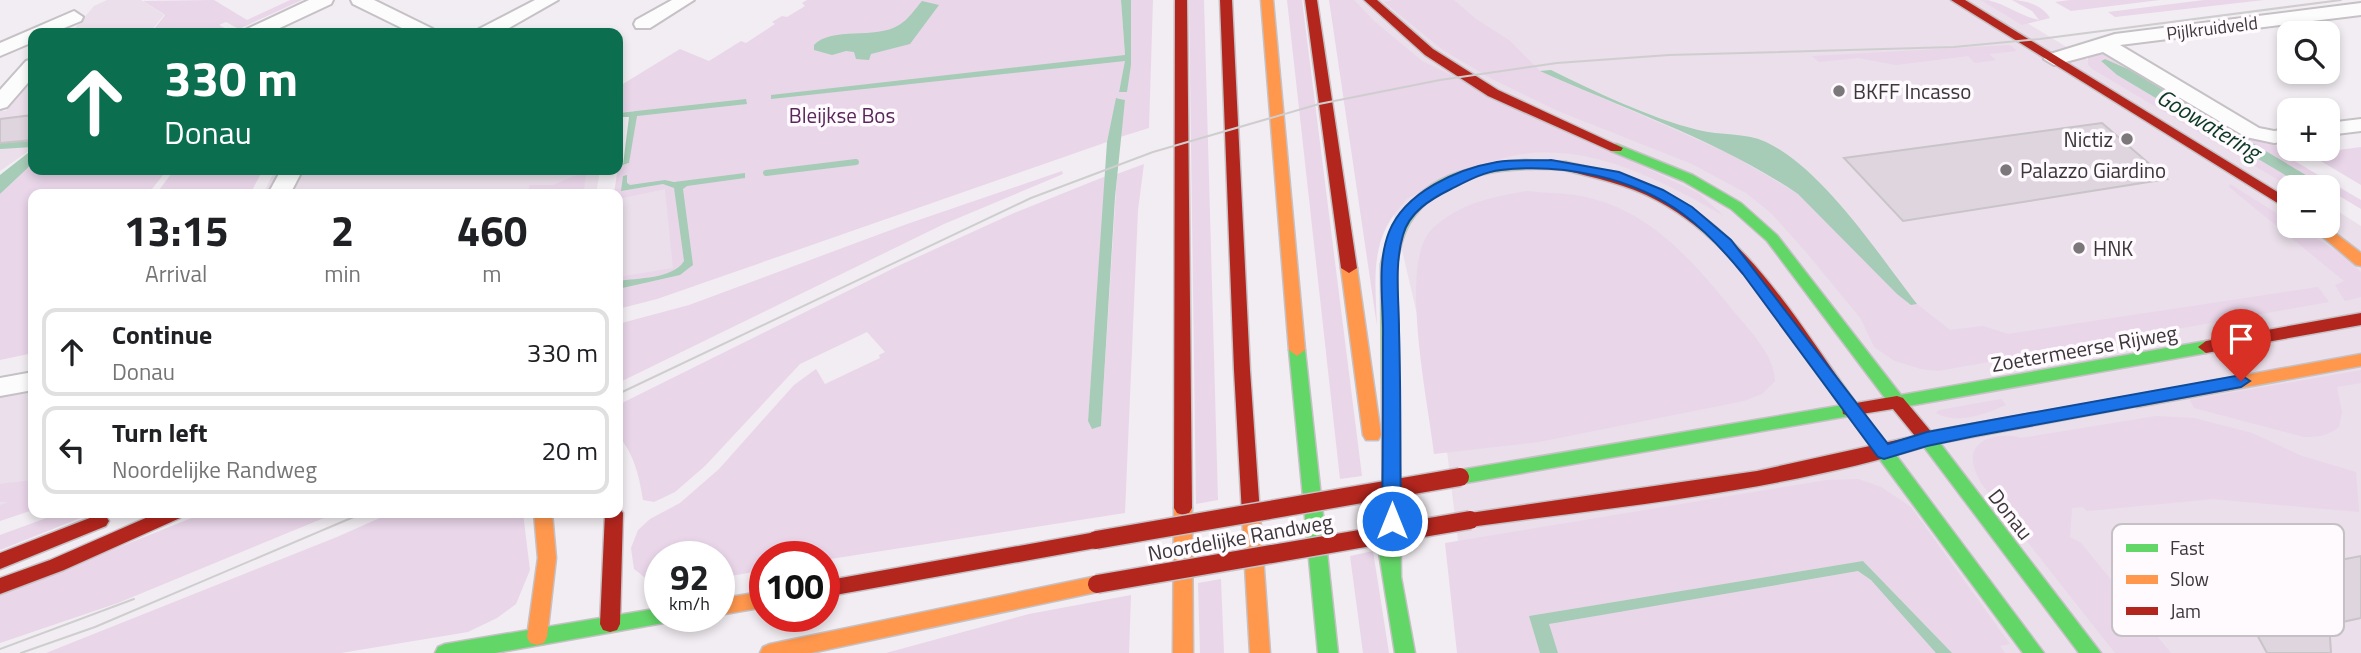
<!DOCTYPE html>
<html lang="en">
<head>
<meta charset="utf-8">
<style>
  body { margin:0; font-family:"Titillium Web",sans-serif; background:#f6f6f6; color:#202124; height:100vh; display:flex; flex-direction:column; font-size:26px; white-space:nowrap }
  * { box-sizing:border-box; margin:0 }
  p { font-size:23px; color:#757577 }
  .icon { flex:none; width:38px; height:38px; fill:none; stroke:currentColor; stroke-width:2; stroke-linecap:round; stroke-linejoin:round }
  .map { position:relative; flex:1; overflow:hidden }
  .sheet { position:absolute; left:28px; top:189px; width:595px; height:329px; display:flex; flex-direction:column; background:#fff; border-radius:14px; box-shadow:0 4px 10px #0003 }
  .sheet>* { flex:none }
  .banner { position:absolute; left:28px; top:28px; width:595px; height:147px; border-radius:14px; box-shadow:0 4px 10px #0003; background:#0b6e4f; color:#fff; overflow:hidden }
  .controls { position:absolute; left:2277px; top:21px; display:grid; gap:14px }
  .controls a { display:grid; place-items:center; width:63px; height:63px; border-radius:14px; background:#fff; box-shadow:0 4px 10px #0003; font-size:35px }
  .speed { position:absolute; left:644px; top:541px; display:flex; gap:14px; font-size:35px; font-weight:700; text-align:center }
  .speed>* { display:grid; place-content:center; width:91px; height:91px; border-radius:50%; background:#fff; box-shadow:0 4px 10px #0003; line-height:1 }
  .speed small { font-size:18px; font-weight:400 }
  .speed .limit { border:10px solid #d22; background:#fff; color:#111 }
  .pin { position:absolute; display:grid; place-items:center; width:60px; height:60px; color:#fff; margin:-72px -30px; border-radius:50% 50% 50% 0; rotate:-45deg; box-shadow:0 0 7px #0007 }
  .pin .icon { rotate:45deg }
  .me { position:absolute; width:77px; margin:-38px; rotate:0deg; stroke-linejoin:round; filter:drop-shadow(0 0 5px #0008) }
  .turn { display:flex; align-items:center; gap:24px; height:147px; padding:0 21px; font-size:32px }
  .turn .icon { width:91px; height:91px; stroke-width:2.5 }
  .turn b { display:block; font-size:49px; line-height:60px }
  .eta { display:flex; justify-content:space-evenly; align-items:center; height:119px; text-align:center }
  .eta b { font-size:42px; font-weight:700; line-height:49px }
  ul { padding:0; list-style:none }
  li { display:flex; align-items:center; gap:21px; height:88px; margin:0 14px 10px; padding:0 7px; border:4px solid #e0e0e0; border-radius:14px }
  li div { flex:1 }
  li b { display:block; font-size:26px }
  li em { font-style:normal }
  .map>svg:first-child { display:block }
  .built { fill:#eadfea }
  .green { fill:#e9d6e9 }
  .water { fill:#a6cbb6 }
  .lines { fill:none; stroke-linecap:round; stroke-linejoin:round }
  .stream { stroke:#a6cbb6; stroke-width:6 }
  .building { fill:#dfd5df; stroke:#c8c4c8; stroke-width:2 }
  .street-casing { stroke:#c5c1c5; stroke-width:4 }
  .fast-casing { stroke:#c5c1c5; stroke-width:3 }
  .slow-casing { stroke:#c5c1c5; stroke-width:3 }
  .jam-casing { stroke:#c5c1c5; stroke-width:3 }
  .street { fill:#fdfcfd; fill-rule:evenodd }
  .fast { fill:#63d668; fill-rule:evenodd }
  .slow { fill:#ff974d; fill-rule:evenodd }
  .jam { fill:#b3261e; fill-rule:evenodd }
  .tram { stroke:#cfcecf; stroke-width:2 }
  .jam-bridge-casing { stroke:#c5c1c5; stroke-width:21; stroke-linecap:butt }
  .jam-bridge { stroke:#b3261e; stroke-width:18 }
  .route { fill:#1a73e8; stroke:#114b97; stroke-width:2 }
  .poi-dot { fill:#7b777b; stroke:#fefafe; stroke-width:2.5 }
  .labels { text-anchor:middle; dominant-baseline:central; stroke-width:7; stroke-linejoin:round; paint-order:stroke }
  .far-street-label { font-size:18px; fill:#3b373b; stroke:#fefafe }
  .poi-label { font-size:21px; fill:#3b373b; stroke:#fefafe; text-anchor:start }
  .park-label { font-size:21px; fill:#59275a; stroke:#fefafe }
  .street-label { font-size:21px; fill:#3b373b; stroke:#fefafe }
  .water-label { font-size:23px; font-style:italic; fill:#0c3924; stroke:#fefafe }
  .key { fill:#fefafe; stroke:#c4c0c4; stroke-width:2 }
  .key-label { font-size:19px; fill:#3b373b }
</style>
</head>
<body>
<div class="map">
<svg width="2361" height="653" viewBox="0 0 2361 653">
  <rect width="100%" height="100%" fill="#f2edf2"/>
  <!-- built -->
  <path class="built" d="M 107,0 L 141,0 L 164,15 L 149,33 L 71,33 L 94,6 Z
    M 1348,0 L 1989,0 L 2297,187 L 2289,187 L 2289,226 L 2328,226 L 2328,205 L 2361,226 L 2361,653 L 1483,653 L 1459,549 L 1445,435 L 1347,13 Z
    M 33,78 L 33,148 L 0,171 L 0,111 L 6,111 Z
    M 275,170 L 600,170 L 596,194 L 614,192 L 677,176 L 695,286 L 618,302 L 618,194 L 263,194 Z
    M 33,378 L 33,506 L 0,519 L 0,384 Z"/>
  <!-- green -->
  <path class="green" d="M 214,0 L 247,20 L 290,0 L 302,0 L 239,29 L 226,22 L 219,25 L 234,33 L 151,33 L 165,15 L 143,1 Z
    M 807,0 L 1121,0 L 1125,55 L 1120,61 L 1126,61 L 1119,91 L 1126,92 L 1131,65 L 1131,0 L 1153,0 L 1149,128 L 1120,137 L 1125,100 L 1117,98 L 1107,142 L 657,299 L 618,309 L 618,289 L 680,275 L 691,267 L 678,182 L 665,180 L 621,191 L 663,184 L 674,188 L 684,261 C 673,279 637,278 618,281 L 618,277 L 673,268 L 665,189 L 618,199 L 618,194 L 614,194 L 618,167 L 629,163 L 634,111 L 618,113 L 618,87 L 680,49 L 709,61 L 741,41 L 746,43 L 775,24 L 772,22 L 782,16 L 787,17 L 805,6 L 802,3 Z
    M 1189,0 L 1204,0 L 1218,500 L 1196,504 Z
    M 1287,0 L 1302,0 L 1362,476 L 1340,479 Z
    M 1329,0 L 1354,0 L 1374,21 L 1422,61 L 1698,193 L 1724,216 C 1662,180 1582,138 1507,157 C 1474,166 1440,184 1408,198 C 1369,237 1375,274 1377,326 Z
    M 1393,0 L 1454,0 L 1476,19 L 1509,40 L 1540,71 L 1730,154 L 1798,194 L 1911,305 L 1917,304 L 1950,330 L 1983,326 L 2008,334 L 2318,287 L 2329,302 L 1938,371 L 1921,369 L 1895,361 L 1874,347 L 1861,319 L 1806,252 L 1771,213 L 1746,193 L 1692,164 L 1558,111 L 1492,79 L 1443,50 L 1384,2 Z
    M 1981,0 C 2002,0 2016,15 2039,20 L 2032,11 L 2012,0 C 2026,0 2043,6 2050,18 L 2022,25 Z
    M 2070,0 L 2160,0 L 2071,11 L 2055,2 Z
    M 2204,0 L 2264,0 L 2115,17 L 2108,12 Z
    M 2010,45 L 2017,51 L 1989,54 L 1996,60 L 1975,63 L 1968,56 L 1896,65 L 1858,58 L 1819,62 L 1812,56 Z
    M 2102,53 L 2111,54 L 2272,141 L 2286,156 L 2361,200 L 2361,209 L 2128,69 L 2105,59 L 2101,61 L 2117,75 L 2305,187 L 2290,187 L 2094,70 L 2088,65 L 2088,57 Z
    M 2361,147 L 2361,185 L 2309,154 Z
    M 33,163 L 33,170 L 167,170 L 148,194 L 33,194 L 33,353 L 0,360 L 0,194 Z
    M 1144,164 L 1138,210 L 1125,513 L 824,560 L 824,556 L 765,556 L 765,570 L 719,578 L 719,556 L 660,556 L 660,582 L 648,580 L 634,569 L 631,548 L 638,530 L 650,519 L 680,503 L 719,469 L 794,385 L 816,369 L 825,384 L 880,358 L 879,355 L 885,352 L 867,332 L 800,364 L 705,466 L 675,492 L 654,502 L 643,500 C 639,475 634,454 618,435 L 618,405 L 898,266 L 1014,213 L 1106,176 L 1088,421 L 1092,428 L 1101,425 L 1117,174 Z
    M 174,170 L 263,170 L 250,194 L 156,194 Z
    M 1062,171 L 1063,174 L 944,224 L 618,383 L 618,324 L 689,305 L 907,224 Z
    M 586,174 L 584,189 L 579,194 L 527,194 L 530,185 L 553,185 L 574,176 Z
    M 2230,184 L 2289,221 L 2289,226 L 2297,226 L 2345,256 L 2361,272 L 2361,297 L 2345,301 L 2335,285 L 2344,281 L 2229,187 Z
    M 1527,191 C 1543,193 1559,193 1575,195 C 1647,206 1692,260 1735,313 C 1751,332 1774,355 1775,381 L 1762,394 L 1744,401 L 1539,442 L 1434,454 C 1429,406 1397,260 1433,228 C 1460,203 1492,197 1527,191 Z
    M 2361,370 L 2361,383 L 2337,387 L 2342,412 L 2339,427 C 2328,436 2317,437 2304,437 L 2194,408 L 2190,400 Z
    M 2001,399 L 2006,405 C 1985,414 1958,425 1936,413 L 1939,410 Z
    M 2156,416 L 2194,418 L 2252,433 L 2302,456 L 2356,472 L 2359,512 L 2213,499 L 2087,511 L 2083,507 L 2072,508 L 2070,537 L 2081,543 L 2171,653 L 2115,653 L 1981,483 C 1977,475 1972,465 1973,456 C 1976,435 2007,433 2021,438 Z
    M 1858,479 L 1881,487 L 1911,507 L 2010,644 L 2000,646 L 2005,653 L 1952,653 L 1863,561 L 1529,616 L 1540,653 L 1457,653 L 1445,543 L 1827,480 Z
    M 33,480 L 33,510 L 0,521 L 0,505 L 8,502 L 0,502 L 0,484 Z
    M 60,513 L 93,513 L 0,550 L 0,535 Z
    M 204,513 L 336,513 L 118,603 L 0,643 L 0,595 Z
    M 391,513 L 523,513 L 530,570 L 516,604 L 497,618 L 468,632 L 341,653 L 46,653 L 337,537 Z
    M 1373,551 L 1389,653 L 1363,653 L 1350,556 Z
    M 1859,571 L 1871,580 L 1936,653 L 1558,653 L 1548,624 Z
    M 1221,579 L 1224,653 L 1200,653 L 1198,583 Z
    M 1131,595 L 1129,653 L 886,653 L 1029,614 Z"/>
  <!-- water -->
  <path class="water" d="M 1121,0 L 1131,0 L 1131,65 L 1127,92 L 1119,92 L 1125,61 L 771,99 L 771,95 L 1125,55 Z
    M 922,1 L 939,5 L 910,44 L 871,54 L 869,60 L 856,59 L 854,52 L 846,51 L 832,55 L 814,50 L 814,45 C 832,26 875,40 899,25 C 908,20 916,8 922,1 Z
    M 2105,59 L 2128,69 L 2326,187 L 2305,187 L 2117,75 L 2101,61 Z
    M 1551,70 C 1598,93 1647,117 1698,130 C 1721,136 1744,132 1766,142 C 1824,170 1878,254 1917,304 L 1911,305 L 1897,294 L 1798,194 C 1718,140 1627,110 1540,71 Z
    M 1116,98 L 1125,100 L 1115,197 L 1101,426 L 1092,429 L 1088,421 L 1107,142 Z
    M 746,99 L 747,104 L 637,116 L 629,163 L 623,165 L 629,117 L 618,117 L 618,113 Z
    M 33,149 L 33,163 L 0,194 L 0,175 Z
    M 745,173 L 745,178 L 687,186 L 683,189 L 693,265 L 680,275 L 618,289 L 618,281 C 637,278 673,279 684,261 L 674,188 L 663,184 L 621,191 L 623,176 L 627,175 L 627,183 L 630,185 L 665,180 L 674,182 Z
    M 1863,561 L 1952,653 L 1936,653 L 1871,580 L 1858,571 L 1549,624 L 1558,653 L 1540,653 L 1529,616 Z"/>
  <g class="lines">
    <!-- stream -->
    <path class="stream" d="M 0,146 L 33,144
      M 766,173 L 856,162"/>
  </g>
  <!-- building -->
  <path class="building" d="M 33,115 L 33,140 L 0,143 L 0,119 Z
    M 2102,123 L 2167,179 L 1903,221 L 1844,158 Z
    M 2361,556 L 2361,618 L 2338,623 L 2330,637 L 2331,653 L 2267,653 L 2249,620 L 2199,582 L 2211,557 L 2267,574 Z"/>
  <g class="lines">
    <!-- street casing -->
    <g class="street-casing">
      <path id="street" d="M 309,0 L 333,0 L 331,4 L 269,33 L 244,33 L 247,29 Z
        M 351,0 L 374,0 L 433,29 L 436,33 L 412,33 L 353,4 Z
        M 535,0 L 558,0 L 500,33 L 476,33 L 479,29 Z
        M 672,0 L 694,0 L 650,28 L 636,28 L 634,24 L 636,20 Z
        M 2361,3 L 2361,15 L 2120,45 L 2259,128 L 2274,131 L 2289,129 L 2289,141 L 2274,143 L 2246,137 L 2103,52 L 2054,65 L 2044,59 L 2047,55 L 2115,34 Z
        M 74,11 L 83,17 L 81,21 L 52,33 L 33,33 L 33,42 L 0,56 L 0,43 Z
        M 33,59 L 33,77 L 7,107 L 0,109 L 0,90 L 26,61 Z
        M 2361,119 L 2361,131 L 2328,135 L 2328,123 Z
        M 281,170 L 302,171 L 290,194 L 268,194 Z
        M 33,372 L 33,390 L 0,396 L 0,378 Z"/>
    </g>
    <!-- fast casing -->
    <g class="fast-casing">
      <path id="fast" d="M 1616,144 L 1693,175 L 1741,203 L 1777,235 L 1901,395 L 2206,341 L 2214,347 L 2206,353 L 1897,408 L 1891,406 L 1767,241 L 1731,209 L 1683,181 L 1611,151 L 1609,148 L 1611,145 Z
        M 1524,160 L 1566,162 L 1573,166 L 1566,170 C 1512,166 1447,170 1413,218 C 1403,231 1400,249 1397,264 L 1401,577 L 1415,653 L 1395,653 L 1379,553 L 1383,547 L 1381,264 C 1400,186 1449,166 1524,160 Z
        M 1297,344 L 1305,350 L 1338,653 L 1318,653 L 1289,350 Z
        M 2137,395 L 2143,397 L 2145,401 L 2143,405 L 1940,443 L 2101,653 L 2079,653 L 1918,439 L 1921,434 L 1927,432 Z
        M 1849,404 L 1855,406 L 1857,410 L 1855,414 L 1849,416 L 1460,484 L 1454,482 L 1451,477 L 1454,472 L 1460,470 Z
        M 1884,445 L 1890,447 L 2044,653 L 2023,653 L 1878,457 L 1875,452 L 1878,447 Z
        M 660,608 L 660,616 L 672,616 L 669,622 L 495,653 L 435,653 L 438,647 L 445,644 Z"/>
    </g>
    <!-- slow casing -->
    <g class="slow-casing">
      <path id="slow" d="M 1261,0 L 1273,0 L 1305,350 L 1297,356 L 1289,350 Z
        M 2310,226 L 2326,226 L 2361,253 L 2361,266 L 2356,265 Z
        M 1349,263 L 1357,268 L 1381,435 L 1378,440 L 1366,440 L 1363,435 L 1341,268 Z
        M 2361,354 L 2361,366 L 2137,407 L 2131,405 L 2129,401 L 2131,397 L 2137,395 Z
        M 1183,501 L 1189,503 L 1192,508 L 1193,653 L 1173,653 L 1174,508 L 1177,503 Z
        M 1251,507 L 1257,509 L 1260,514 L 1270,653 L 1250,653 L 1242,514 L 1245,509 Z
        M 534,513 L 552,513 L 556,558 L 547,637 L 544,643 L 537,645 L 530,643 L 527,637 L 538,558 Z
        M 1097,576 L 1104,578 L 1106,584 L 1104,590 L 1097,592 L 811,653 L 760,653 L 763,647 L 770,644 Z
        M 765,591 L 765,607 L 719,615 L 719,599 Z"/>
    </g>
    <!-- jam casing -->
    <g class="jam-casing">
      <path id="jam" d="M 1175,0 L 1187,0 L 1192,508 L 1189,513 L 1183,515 L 1177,513 L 1174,508 Z
        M 1220,0 L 1232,0 L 1250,370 L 1260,514 L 1257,519 L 1251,521 L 1245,519 L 1242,514 L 1234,370 Z
        M 1305,0 L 1317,0 L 1357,268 L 1349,273 L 1341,268 Z
        M 1364,0 L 1377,0 L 1433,49 L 1498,90 L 1623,148 L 1621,151 L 1611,151 L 1488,96 L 1425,55 Z
        M 1951,0 L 1965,0 L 2289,199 L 2289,210 Z
        M 1566,162 C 1601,170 1635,177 1667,194 C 1751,237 1802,329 1856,403 L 1897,396 L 1903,398 L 1933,434 L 1936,439 L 1933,444 C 1785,491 1623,506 1470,527 L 1464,525 L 1461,520 L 1464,515 L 1470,513 L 1757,471 L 1915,436 L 1893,409 L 1849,416 L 1843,414 L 1842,408 C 1790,335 1740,245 1658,201 C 1627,184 1594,178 1561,169 L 1559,166 Z
        M 2361,313 L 2361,325 L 2206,353 L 2198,347 L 2206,341 Z
        M 618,507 L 623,513 L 620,624 L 617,630 L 610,632 L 603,630 L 600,624 L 605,513 L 618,513 Z
        M 157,513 L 183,513 L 180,518 L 64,570 L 0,594 L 0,578 L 50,560 Z
        M 100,514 L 106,516 L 109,521 L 106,526 L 0,569 L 0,553 Z
        M 1096,532 L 1102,535 L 1105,540 L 1102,545 L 1096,548 L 824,597 L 824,581 Z"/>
    </g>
    <!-- street -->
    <use href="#street" class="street"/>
    <!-- fast -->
    <use href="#fast" class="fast"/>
    <!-- slow -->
    <use href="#slow" class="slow"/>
    <!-- jam -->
    <use href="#jam" class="jam"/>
    <!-- tram -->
    <path class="tram" d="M 618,394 L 1031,198 L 1153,152 L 1319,104 L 1440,80 L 1557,63 L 1669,55 L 1954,47 L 2040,39 L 2341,0
      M 0,649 L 134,599
      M 21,653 L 95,627 L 363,513"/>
    <!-- jam-bridge casing -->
    <g class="jam-bridge-casing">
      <path id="jam-bridge" d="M 1096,540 L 1460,477
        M 1097,584 L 1470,520"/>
    </g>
    <!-- jam-bridge -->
    <use href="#jam-bridge" class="jam-bridge"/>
  </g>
  <!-- route -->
  <path class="route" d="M 1551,160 L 1619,172 L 1663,190 L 1692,207 L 1731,240 L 1888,444 L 1927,432 L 1975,423 L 2241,375 L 2250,381 L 2241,387 L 1975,436 L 1927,446 L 1884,459 L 1878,457 L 1743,274 C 1725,252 1706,231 1683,214 C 1633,177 1562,163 1501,170 C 1483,172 1467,181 1451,189 C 1431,199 1409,212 1403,235 C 1394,266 1399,298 1399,330 C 1401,393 1400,457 1401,521 L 1398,526 L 1392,528 L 1385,526 L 1382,521 C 1383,460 1383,399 1383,338 C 1384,304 1376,265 1389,232 C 1405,192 1457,169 1497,162 C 1514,159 1533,161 1551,160 Z"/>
  <!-- markers -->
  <g class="poi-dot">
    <circle cx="1839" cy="91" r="7"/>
    <circle cx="2127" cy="139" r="7"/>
    <circle cx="2006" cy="170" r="7"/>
    <circle cx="2079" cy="248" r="7"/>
  </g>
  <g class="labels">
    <!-- far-street labels -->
    <g class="far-street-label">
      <text transform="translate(2212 28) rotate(-7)">Pijlkruidveld</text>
    </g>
    <!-- poi labels -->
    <g class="poi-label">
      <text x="1853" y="91">BKFF Incasso</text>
      <text x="2113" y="139" text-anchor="end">Nictiz</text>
      <text x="2020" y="170">Palazzo Giardino</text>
      <text x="2093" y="248">HNK</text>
    </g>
    <!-- park labels -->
    <g class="park-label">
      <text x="842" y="115">Bleijkse Bos</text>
    </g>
    <!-- street labels -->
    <g class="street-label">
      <text transform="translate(2084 348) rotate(-10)">Zoetermeerse Rijweg</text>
      <text transform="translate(2011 514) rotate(52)">Donau</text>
      <text transform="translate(1240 537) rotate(-10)">Noordelijke Randweg</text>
    </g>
    <!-- water labels -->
    <g class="water-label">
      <text transform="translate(2209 124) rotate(31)">Goowatering</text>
    </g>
  </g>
  <!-- legend -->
  <rect x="2112" y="524" width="232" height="112" rx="10" class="key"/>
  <rect x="2126" y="544" width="32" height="8" fill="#63d668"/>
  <rect x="2126" y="575" width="32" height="9" fill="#ff974d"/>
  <rect x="2126" y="607" width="32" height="8" fill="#b3261e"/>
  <g class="key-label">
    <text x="2170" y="555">Fast</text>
    <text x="2170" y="586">Slow</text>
    <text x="2170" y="618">Jam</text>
  </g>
</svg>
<div class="controls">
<a><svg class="icon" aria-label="search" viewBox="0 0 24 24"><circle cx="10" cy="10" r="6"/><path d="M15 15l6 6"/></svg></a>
<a>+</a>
<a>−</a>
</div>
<div class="speed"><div>92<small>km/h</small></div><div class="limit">100</div></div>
<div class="pin" style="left:2241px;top:381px;background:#d93025"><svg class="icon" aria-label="arrive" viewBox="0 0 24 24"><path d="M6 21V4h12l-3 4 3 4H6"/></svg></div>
<svg class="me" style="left:1392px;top:521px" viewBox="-20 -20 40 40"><circle r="17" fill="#1a73e8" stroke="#fff" stroke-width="3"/><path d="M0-11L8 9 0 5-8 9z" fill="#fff"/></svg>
<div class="banner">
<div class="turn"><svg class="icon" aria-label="ahead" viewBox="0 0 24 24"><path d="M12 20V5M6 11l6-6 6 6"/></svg><div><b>330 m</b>Donau</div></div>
</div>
<section class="sheet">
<div class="eta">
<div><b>13:15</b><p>Arrival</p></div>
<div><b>2</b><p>min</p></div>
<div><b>460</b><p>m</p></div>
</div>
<ul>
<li><svg class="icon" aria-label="ahead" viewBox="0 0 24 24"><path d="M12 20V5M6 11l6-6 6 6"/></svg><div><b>Continue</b><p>Donau</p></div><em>330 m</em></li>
<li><svg class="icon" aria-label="left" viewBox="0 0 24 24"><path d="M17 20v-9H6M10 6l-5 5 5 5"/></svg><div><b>Turn left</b><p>Noordelijke Randweg</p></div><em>20 m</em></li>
</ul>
</section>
</div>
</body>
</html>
